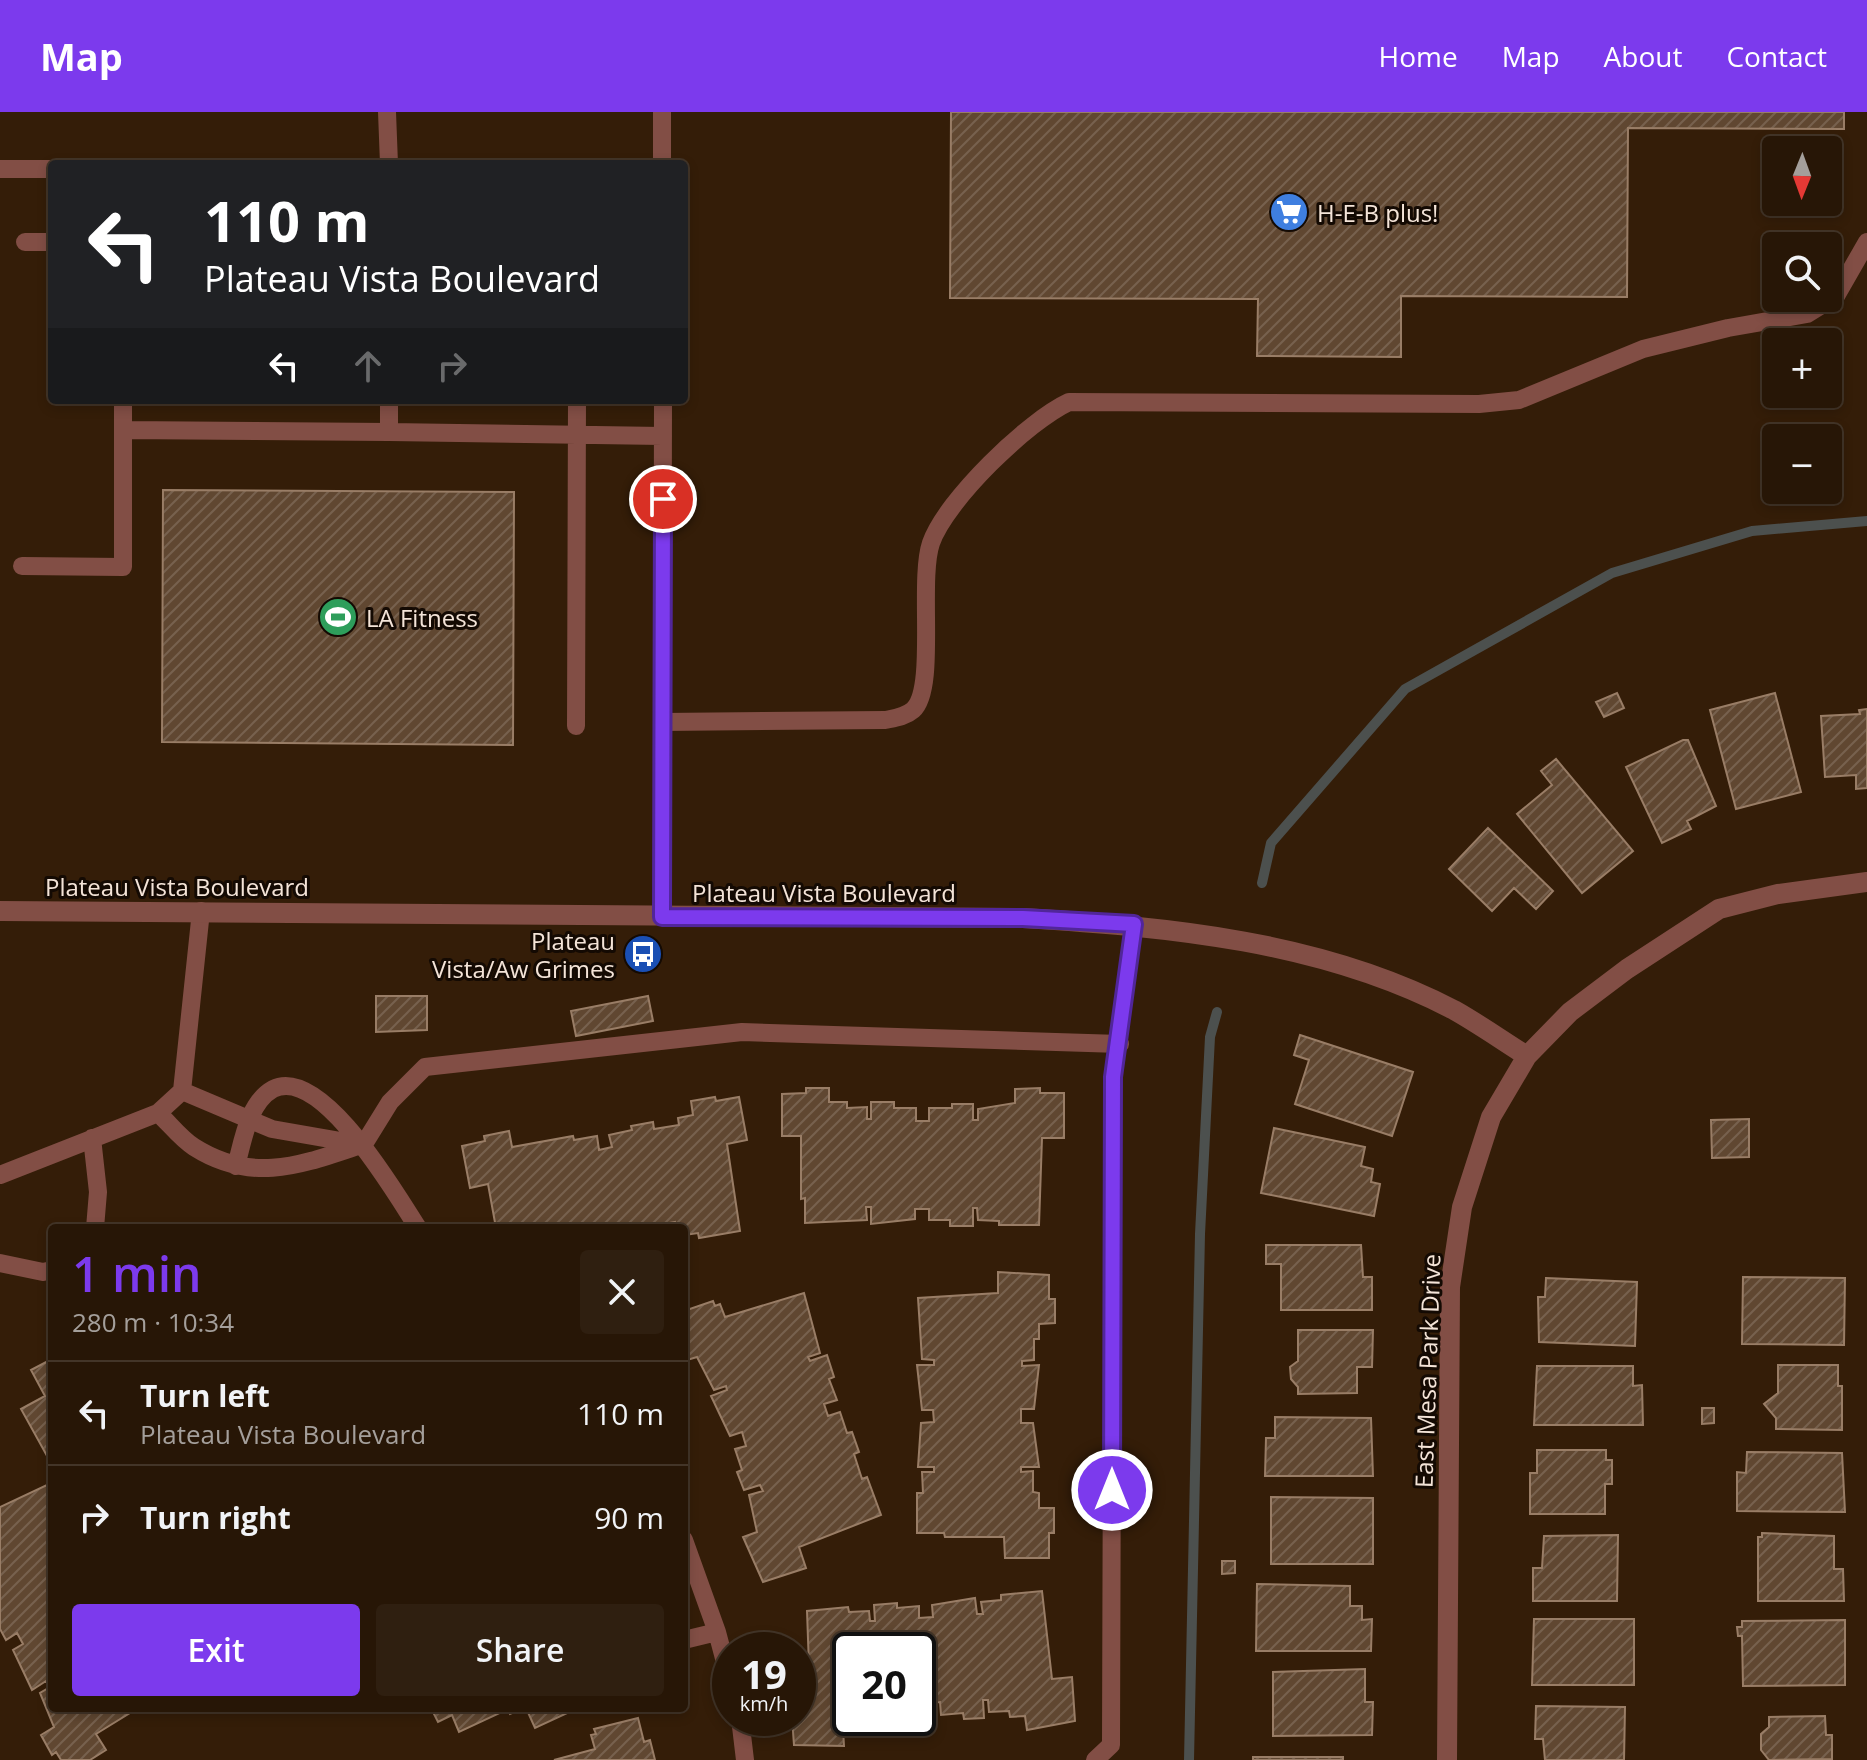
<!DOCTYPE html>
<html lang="en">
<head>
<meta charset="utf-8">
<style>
  body { margin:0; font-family:"Open Sans",sans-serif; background:#2f1f10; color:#f1f3f6; height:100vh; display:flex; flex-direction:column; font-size:30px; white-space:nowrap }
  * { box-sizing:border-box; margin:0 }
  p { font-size:26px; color:#a49f9b }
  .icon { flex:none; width:44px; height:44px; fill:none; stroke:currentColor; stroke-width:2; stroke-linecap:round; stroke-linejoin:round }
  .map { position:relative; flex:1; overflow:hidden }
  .details { position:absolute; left:48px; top:1112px; width:640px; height:488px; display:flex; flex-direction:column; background:#271606; border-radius:8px; box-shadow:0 4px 12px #0003,0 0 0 2px #433528 }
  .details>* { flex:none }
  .guide { position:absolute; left:48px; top:48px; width:640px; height:244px; border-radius:8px; box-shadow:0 4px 12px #0003,0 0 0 2px #433528; background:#202124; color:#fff; overflow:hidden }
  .needle { width:52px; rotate:181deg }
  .tools { position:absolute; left:1762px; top:24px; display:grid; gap:16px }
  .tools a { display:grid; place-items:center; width:80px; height:80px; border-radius:8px; background:#271606; box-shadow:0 4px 12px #0003,0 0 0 2px #433528; font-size:40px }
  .speed { position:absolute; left:712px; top:1520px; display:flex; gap:16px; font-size:40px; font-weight:700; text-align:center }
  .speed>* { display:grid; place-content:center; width:104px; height:104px; border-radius:50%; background:#271606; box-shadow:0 4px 12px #0003,0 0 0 2px #433528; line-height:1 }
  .speed small { font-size:20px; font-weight:400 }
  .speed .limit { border:4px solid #111; border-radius:12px; background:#fff; color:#111 }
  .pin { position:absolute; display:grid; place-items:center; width:68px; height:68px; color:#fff; margin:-34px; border:4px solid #fff; border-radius:50%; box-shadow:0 2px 8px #0007 }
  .me { position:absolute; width:88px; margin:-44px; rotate:0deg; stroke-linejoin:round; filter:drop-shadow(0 0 6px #0008) }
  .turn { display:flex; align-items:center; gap:28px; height:168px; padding:0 24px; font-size:36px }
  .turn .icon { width:104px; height:104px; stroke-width:2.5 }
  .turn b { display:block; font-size:56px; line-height:68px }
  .lanes { display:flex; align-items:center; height:76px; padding:0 24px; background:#0003; justify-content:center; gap:40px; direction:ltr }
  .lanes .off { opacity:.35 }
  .round { display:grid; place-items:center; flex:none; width:84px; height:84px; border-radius:8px; background:#2f1f10 }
  .summary { display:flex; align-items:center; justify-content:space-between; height:136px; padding:0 24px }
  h1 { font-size:48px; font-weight:600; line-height:60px; color:#7c3aed }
  .button { display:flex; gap:16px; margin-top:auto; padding:16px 24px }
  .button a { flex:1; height:92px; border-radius:8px; background:#7c3aed; color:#fff; font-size:32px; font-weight:600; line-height:92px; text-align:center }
  .button a+a { background:#2f1f10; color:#f1f3f6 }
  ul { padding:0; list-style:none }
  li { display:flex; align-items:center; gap:24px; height:104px; padding:0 24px; border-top:2px solid #433528 }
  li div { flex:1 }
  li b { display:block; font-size:30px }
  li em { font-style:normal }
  header { display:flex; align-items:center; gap:48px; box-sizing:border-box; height:112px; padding:0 40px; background:#7c3aed; color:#fff }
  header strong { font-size:38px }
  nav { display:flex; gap:44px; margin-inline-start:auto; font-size:28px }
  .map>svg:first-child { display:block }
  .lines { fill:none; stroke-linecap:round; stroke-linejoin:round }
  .stream { stroke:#4c504e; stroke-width:10 }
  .building { fill:url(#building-hatch); stroke:#997d66; stroke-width:2 }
  .service { stroke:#824e45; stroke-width:18 }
  .minor { stroke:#824e45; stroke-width:20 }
  .route-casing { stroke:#51269a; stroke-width:20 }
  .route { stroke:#7c3aed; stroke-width:14 }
  .labels { text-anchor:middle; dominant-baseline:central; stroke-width:6; stroke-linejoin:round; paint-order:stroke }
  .poi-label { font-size:24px; fill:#f4e4d8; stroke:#140a03; text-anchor:start }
  .street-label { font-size:24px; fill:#f4e4d8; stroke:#140a03 }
</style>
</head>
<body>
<header>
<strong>Map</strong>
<nav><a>Home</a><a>Map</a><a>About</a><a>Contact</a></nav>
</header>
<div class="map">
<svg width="1867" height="1648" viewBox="0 0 1867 1648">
  <defs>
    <pattern id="building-hatch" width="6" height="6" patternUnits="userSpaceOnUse" patternTransform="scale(2)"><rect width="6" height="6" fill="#604731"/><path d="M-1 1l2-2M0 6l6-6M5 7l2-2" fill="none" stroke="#77614e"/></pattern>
  </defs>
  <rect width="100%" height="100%" fill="#341d08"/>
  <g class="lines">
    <!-- stream -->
    <path class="stream" d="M 1262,771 L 1271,731 L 1405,577 L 1612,461 L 1752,419 L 1867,409
      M 1189,1648 L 1200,1122 L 1210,925 L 1217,900"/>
  </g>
  <!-- building -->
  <path class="building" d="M 951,0 L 1844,0 L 1844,17 L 1628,16 L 1627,185 L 1401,184 L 1401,245 L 1257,244 L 1258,187 L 950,186 Z
    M 163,378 L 514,380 L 513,633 L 162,630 Z
    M 1617,581 L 1624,596 L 1604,605 L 1596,590 Z
    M 1775,581 L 1801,680 L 1736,697 L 1710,598 Z
    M 1867,597 L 1867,676 L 1856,677 L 1856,663 L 1825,665 L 1821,604 L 1860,602 L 1859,598 Z
    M 1683,628 L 1688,628 L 1716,694 L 1687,709 L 1691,717 L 1662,731 L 1626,655 Z
    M 1556,647 L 1633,739 L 1582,781 L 1517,702 L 1552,673 L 1541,659 Z
    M 1488,716 L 1553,779 L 1536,797 L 1514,776 L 1492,799 L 1449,757 Z
    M 376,884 L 427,884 L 427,918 L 376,920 Z
    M 648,884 L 653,909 L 576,924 L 571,899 Z
    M 1300,923 L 1413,960 L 1392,1024 L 1295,992 L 1309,948 L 1294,943 Z
    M 806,976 L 829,976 L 829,990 L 847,990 L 847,996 L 867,995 L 867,1007 L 871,1007 L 871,990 L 894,990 L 894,996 L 916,996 L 916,1009 L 929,1009 L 929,996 L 952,996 L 952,992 L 973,992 L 973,1008 L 978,1008 L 978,997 L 1015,991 L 1015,977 L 1040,976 L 1040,981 L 1064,981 L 1064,1026 L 1042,1026 L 1039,1113 L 999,1113 L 999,1109 L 978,1108 L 977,1096 L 973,1096 L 973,1114 L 950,1114 L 950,1108 L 929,1108 L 929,1097 L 915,1097 L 915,1107 L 871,1112 L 871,1095 L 866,1095 L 867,1108 L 805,1111 L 805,1086 L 801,1087 L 801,1024 L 782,1024 L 782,982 L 806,981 Z
    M 715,985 L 716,989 L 739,985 L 747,1028 L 727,1032 L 740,1119 L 699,1126 L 698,1121 L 684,1123 L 684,1116 L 676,1116 L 675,1110 L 669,1111 L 670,1116 L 496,1116 L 488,1072 L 470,1076 L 462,1034 L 485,1029 L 484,1024 L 509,1019 L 512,1035 L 573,1024 L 574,1028 L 597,1024 L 599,1038 L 612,1035 L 609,1023 L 632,1018 L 631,1014 L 653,1010 L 654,1017 L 679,1013 L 678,1006 L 693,1003 L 691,989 Z
    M 1749,1007 L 1749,1045 L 1712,1046 L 1711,1008 Z
    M 1274,1016 L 1365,1035 L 1361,1054 L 1373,1057 L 1371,1070 L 1380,1072 L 1374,1104 L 1261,1081 Z
    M 1266,1133 L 1361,1133 L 1363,1165 L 1372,1165 L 1372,1198 L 1281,1198 L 1281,1152 L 1266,1152 Z
    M 998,1160 L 1049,1163 L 1049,1187 L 1055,1187 L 1055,1211 L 1039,1212 L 1039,1227 L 1034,1227 L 1034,1248 L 1022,1249 L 1022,1254 L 1039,1253 L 1034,1297 L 1021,1297 L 1021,1311 L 1033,1311 L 1039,1355 L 1021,1355 L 1021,1360 L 1033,1359 L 1033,1380 L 1039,1381 L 1039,1396 L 1054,1396 L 1054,1421 L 1049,1421 L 1049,1446 L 1005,1446 L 1004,1425 L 945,1425 L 944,1421 L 917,1421 L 917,1381 L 923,1381 L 922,1360 L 934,1360 L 934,1355 L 918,1355 L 921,1311 L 934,1310 L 933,1298 L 922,1298 L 917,1253 L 934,1253 L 934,1248 L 922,1247 L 918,1186 L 998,1181 Z
    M 1743,1165 L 1845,1166 L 1844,1233 L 1742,1232 Z
    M 1546,1166 L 1637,1170 L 1635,1234 L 1539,1230 L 1538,1185 L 1545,1185 Z
    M 804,1181 L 820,1241 L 808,1245 L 810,1249 L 827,1243 L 834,1265 L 829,1267 L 837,1288 L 824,1292 L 828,1304 L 840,1300 L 847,1321 L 852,1320 L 859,1340 L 854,1342 L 862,1367 L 867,1365 L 881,1403 L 799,1435 L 806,1456 L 763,1470 L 743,1425 L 757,1420 L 749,1383 L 763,1379 L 760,1373 L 744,1378 L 737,1360 L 742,1358 L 735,1337 L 746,1334 L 742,1320 L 730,1324 L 711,1284 L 727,1278 L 726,1274 L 714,1278 L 697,1245 L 684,1249 L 684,1199 L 713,1189 L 715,1194 L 720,1192 L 725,1205 Z
    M 1298,1218 L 1373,1218 L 1372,1255 L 1357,1255 L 1357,1281 L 1298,1282 L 1298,1275 L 1291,1267 L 1290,1255 L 1298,1249 Z
    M 52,1247 L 52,1353 L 21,1297 L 45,1284 L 31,1258 Z
    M 1778,1253 L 1838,1253 L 1838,1274 L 1842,1274 L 1842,1318 L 1776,1317 L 1776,1306 L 1764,1292 L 1778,1281 Z
    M 1537,1254 L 1633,1254 L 1633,1274 L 1642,1273 L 1643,1313 L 1534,1313 Z
    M 1702,1296 L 1714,1296 L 1714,1311 L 1702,1312 Z
    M 1275,1305 L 1371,1306 L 1373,1364 L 1265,1364 L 1266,1326 L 1275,1326 Z
    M 1537,1338 L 1606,1338 L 1606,1348 L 1612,1348 L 1612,1372 L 1605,1372 L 1605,1402 L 1530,1402 L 1530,1361 L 1537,1361 Z
    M 1747,1340 L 1842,1341 L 1845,1400 L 1737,1399 L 1737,1360 L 1746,1361 Z
    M 49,1372 L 52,1377 L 52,1596 L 138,1596 L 96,1622 L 106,1638 L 90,1648 L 61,1648 L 56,1640 L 52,1643 L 41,1623 L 54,1615 L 40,1581 L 50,1575 L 46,1569 L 32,1578 L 13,1538 L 23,1532 L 17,1521 L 6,1528 L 0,1517 L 0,1395 Z
    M 1271,1385 L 1373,1386 L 1373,1452 L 1271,1452 Z
    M 1762,1421 L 1834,1424 L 1834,1457 L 1843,1457 L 1844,1489 L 1758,1489 L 1758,1425 L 1762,1425 Z
    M 1618,1423 L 1617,1489 L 1533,1489 L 1533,1456 L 1542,1456 L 1544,1424 Z
    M 1222,1449 L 1235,1449 L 1235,1461 L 1222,1462 Z
    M 1257,1472 L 1350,1474 L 1350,1494 L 1362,1494 L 1362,1508 L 1372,1507 L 1371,1539 L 1256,1539 Z
    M 1042,1479 L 1052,1567 L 1072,1565 L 1075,1609 L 1027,1618 L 1025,1604 L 1010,1605 L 1009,1599 L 989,1600 L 988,1588 L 983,1588 L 984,1606 L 964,1607 L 963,1601 L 941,1603 L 940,1590 L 924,1592 L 925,1603 L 918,1604 L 918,1538 L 850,1538 L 850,1606 L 877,1608 L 856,1610 L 857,1615 L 843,1616 L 844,1634 L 794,1633 L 792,1606 L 798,1606 L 798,1584 L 810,1583 L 807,1499 L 848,1495 L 849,1500 L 869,1499 L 870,1509 L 875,1509 L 874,1493 L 897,1491 L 897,1496 L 919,1494 L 919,1506 L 933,1505 L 932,1493 L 975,1486 L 977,1502 L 983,1502 L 981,1490 L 1001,1488 L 1001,1483 Z
    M 1534,1507 L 1634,1507 L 1634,1573 L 1532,1573 Z
    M 1845,1508 L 1845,1573 L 1743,1574 L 1742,1524 L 1738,1524 L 1737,1515 L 1742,1515 L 1742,1509 Z
    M 1365,1557 L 1365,1590 L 1373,1590 L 1372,1623 L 1273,1624 L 1273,1560 Z
    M 1536,1594 L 1625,1595 L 1624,1648 L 1545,1648 L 1543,1627 L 1535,1627 Z
    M 431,1596 L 524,1596 L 510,1602 L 508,1597 L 459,1620 L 452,1603 L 438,1610 Z
    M 526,1596 L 575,1596 L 576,1597 L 535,1616 Z
    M 1825,1604 L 1826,1623 L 1832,1623 L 1832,1647 L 1769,1648 L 1761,1638 L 1761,1622 L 1769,1615 L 1769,1605 Z
    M 638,1606 L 644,1630 L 650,1628 L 655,1648 L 554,1648 L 595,1637 L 591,1623 L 596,1622 L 594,1617 Z
    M 1253,1645 L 1343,1645 L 1343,1648 L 1253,1648 Z"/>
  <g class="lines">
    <!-- service -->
    <path class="service" d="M 387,0 L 389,52
      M 662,0 L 662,52
      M 0,57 L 52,57
      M 25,130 L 52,130
      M 389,288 L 389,320 L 663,324
      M 123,318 L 123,288
      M 22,454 L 123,455 L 123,318 L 389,320
      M 662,610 L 885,608 C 895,606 905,605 913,598 C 937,577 918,469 931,431 C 946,388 1028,309 1069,290 L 1479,292 L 1519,288 L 1643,237 L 1728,216 L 1807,202 L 1836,184 L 1867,130
      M 576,614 L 577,288
      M 662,805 L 663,288
      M 182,979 L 272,1017 L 358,1032
      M 158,1001 C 169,1011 181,1027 194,1035 C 254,1073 303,1052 364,1032 L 390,990 L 425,955 L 742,920 L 1120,932
      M 92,1026 L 98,1080 L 95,1116
      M 236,1054 C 243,1029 248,991 273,977 C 322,953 397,1084 418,1116
      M 0,1063 L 158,1001 L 182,979 L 201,799
      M 0,1151 L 43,1160 L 52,1158
      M 684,1428 L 717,1520
      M 684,1528 L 717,1520 L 730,1569
      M 740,1606 L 745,1648
      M 1095,1648 L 1111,1633 L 1113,965 L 1134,812"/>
    <!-- minor -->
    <path class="minor" d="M 0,799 L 1023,806 C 1169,815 1322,829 1454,898 C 1479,912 1503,929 1527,944
      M 1447,1648 L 1450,1175 L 1462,1095 L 1491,1005 L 1527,944 L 1570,900 L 1627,857 L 1719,797 L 1778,782 L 1867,770"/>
  </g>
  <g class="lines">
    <!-- route casing -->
    <g class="route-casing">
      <path id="route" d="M 663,387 L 662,805 L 1023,806 L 1134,812 L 1113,965 L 1112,1378"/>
    </g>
    <!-- route -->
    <use href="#route" class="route"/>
  </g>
  <!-- icons -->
  <defs>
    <g id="supermarket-disc" transform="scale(2)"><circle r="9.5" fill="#3f7fe0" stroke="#140a03"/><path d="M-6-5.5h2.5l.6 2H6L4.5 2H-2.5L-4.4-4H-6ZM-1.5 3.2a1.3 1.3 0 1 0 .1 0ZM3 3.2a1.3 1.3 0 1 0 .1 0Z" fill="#fff"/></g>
    <g id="stadium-disc" transform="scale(2)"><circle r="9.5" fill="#2e9e5b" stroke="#140a03"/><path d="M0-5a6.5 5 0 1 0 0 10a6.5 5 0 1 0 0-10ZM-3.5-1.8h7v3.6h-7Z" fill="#fff"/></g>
    <g id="bus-disc" transform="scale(2)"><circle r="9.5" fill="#1a4fb4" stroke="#140a03"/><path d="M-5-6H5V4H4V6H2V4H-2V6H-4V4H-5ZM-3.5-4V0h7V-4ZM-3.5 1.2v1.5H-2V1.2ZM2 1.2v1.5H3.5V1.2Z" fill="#fff"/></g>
  </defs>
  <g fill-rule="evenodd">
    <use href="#supermarket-disc" x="1289" y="100"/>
    <use href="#stadium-disc" x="338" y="505"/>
    <use href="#bus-disc" x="643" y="842"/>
  </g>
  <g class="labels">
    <!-- poi labels -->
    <g class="poi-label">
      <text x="1317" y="100">H-E-B plus!</text>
      <text x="366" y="505">LA Fitness</text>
      <text x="615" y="828" text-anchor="end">Plateau<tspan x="615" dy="28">Vista/Aw Grimes</tspan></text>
    </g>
    <!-- street labels -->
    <g class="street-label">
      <text x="177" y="774">Plateau Vista Boulevard</text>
      <text x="824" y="780">Plateau Vista Boulevard</text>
      <text transform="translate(1427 1259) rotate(-88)">East Mesa Park Drive</text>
    </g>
  </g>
</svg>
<div class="tools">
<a><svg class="needle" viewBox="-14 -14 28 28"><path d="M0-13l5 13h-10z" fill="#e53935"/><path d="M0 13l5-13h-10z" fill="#a49f9b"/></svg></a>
<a><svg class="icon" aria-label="search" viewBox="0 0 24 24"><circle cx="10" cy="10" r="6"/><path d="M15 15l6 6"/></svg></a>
<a>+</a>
<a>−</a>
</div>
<div class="speed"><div>19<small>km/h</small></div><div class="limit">20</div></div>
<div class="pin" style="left:663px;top:387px;background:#d93025"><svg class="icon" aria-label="arrive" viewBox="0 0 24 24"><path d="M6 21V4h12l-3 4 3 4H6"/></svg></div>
<svg class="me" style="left:1112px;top:1378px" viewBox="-20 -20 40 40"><circle r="17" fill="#7c3aed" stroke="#fff" stroke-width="3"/><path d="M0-11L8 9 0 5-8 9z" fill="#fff"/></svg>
<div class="guide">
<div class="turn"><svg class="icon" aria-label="left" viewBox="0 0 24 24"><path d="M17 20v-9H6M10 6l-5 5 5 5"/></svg><div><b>110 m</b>Plateau Vista Boulevard</div></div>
<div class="lanes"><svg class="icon" aria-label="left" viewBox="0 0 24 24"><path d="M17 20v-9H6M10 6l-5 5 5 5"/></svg><svg class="icon off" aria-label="ahead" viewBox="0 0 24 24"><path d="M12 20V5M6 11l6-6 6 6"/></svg><svg class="icon off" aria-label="right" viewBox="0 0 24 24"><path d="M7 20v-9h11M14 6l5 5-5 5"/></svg></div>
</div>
<section class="details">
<div class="summary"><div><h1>1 min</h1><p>280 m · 10:34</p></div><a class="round"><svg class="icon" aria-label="close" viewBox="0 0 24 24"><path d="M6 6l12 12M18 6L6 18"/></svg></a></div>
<ul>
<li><svg class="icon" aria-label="left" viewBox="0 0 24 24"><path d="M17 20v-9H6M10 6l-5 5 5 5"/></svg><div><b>Turn left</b><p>Plateau Vista Boulevard</p></div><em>110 m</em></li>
<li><svg class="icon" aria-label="right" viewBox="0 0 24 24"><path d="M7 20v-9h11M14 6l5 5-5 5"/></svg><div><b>Turn right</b></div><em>90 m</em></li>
</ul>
<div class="button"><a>Exit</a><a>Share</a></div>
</section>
</div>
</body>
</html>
